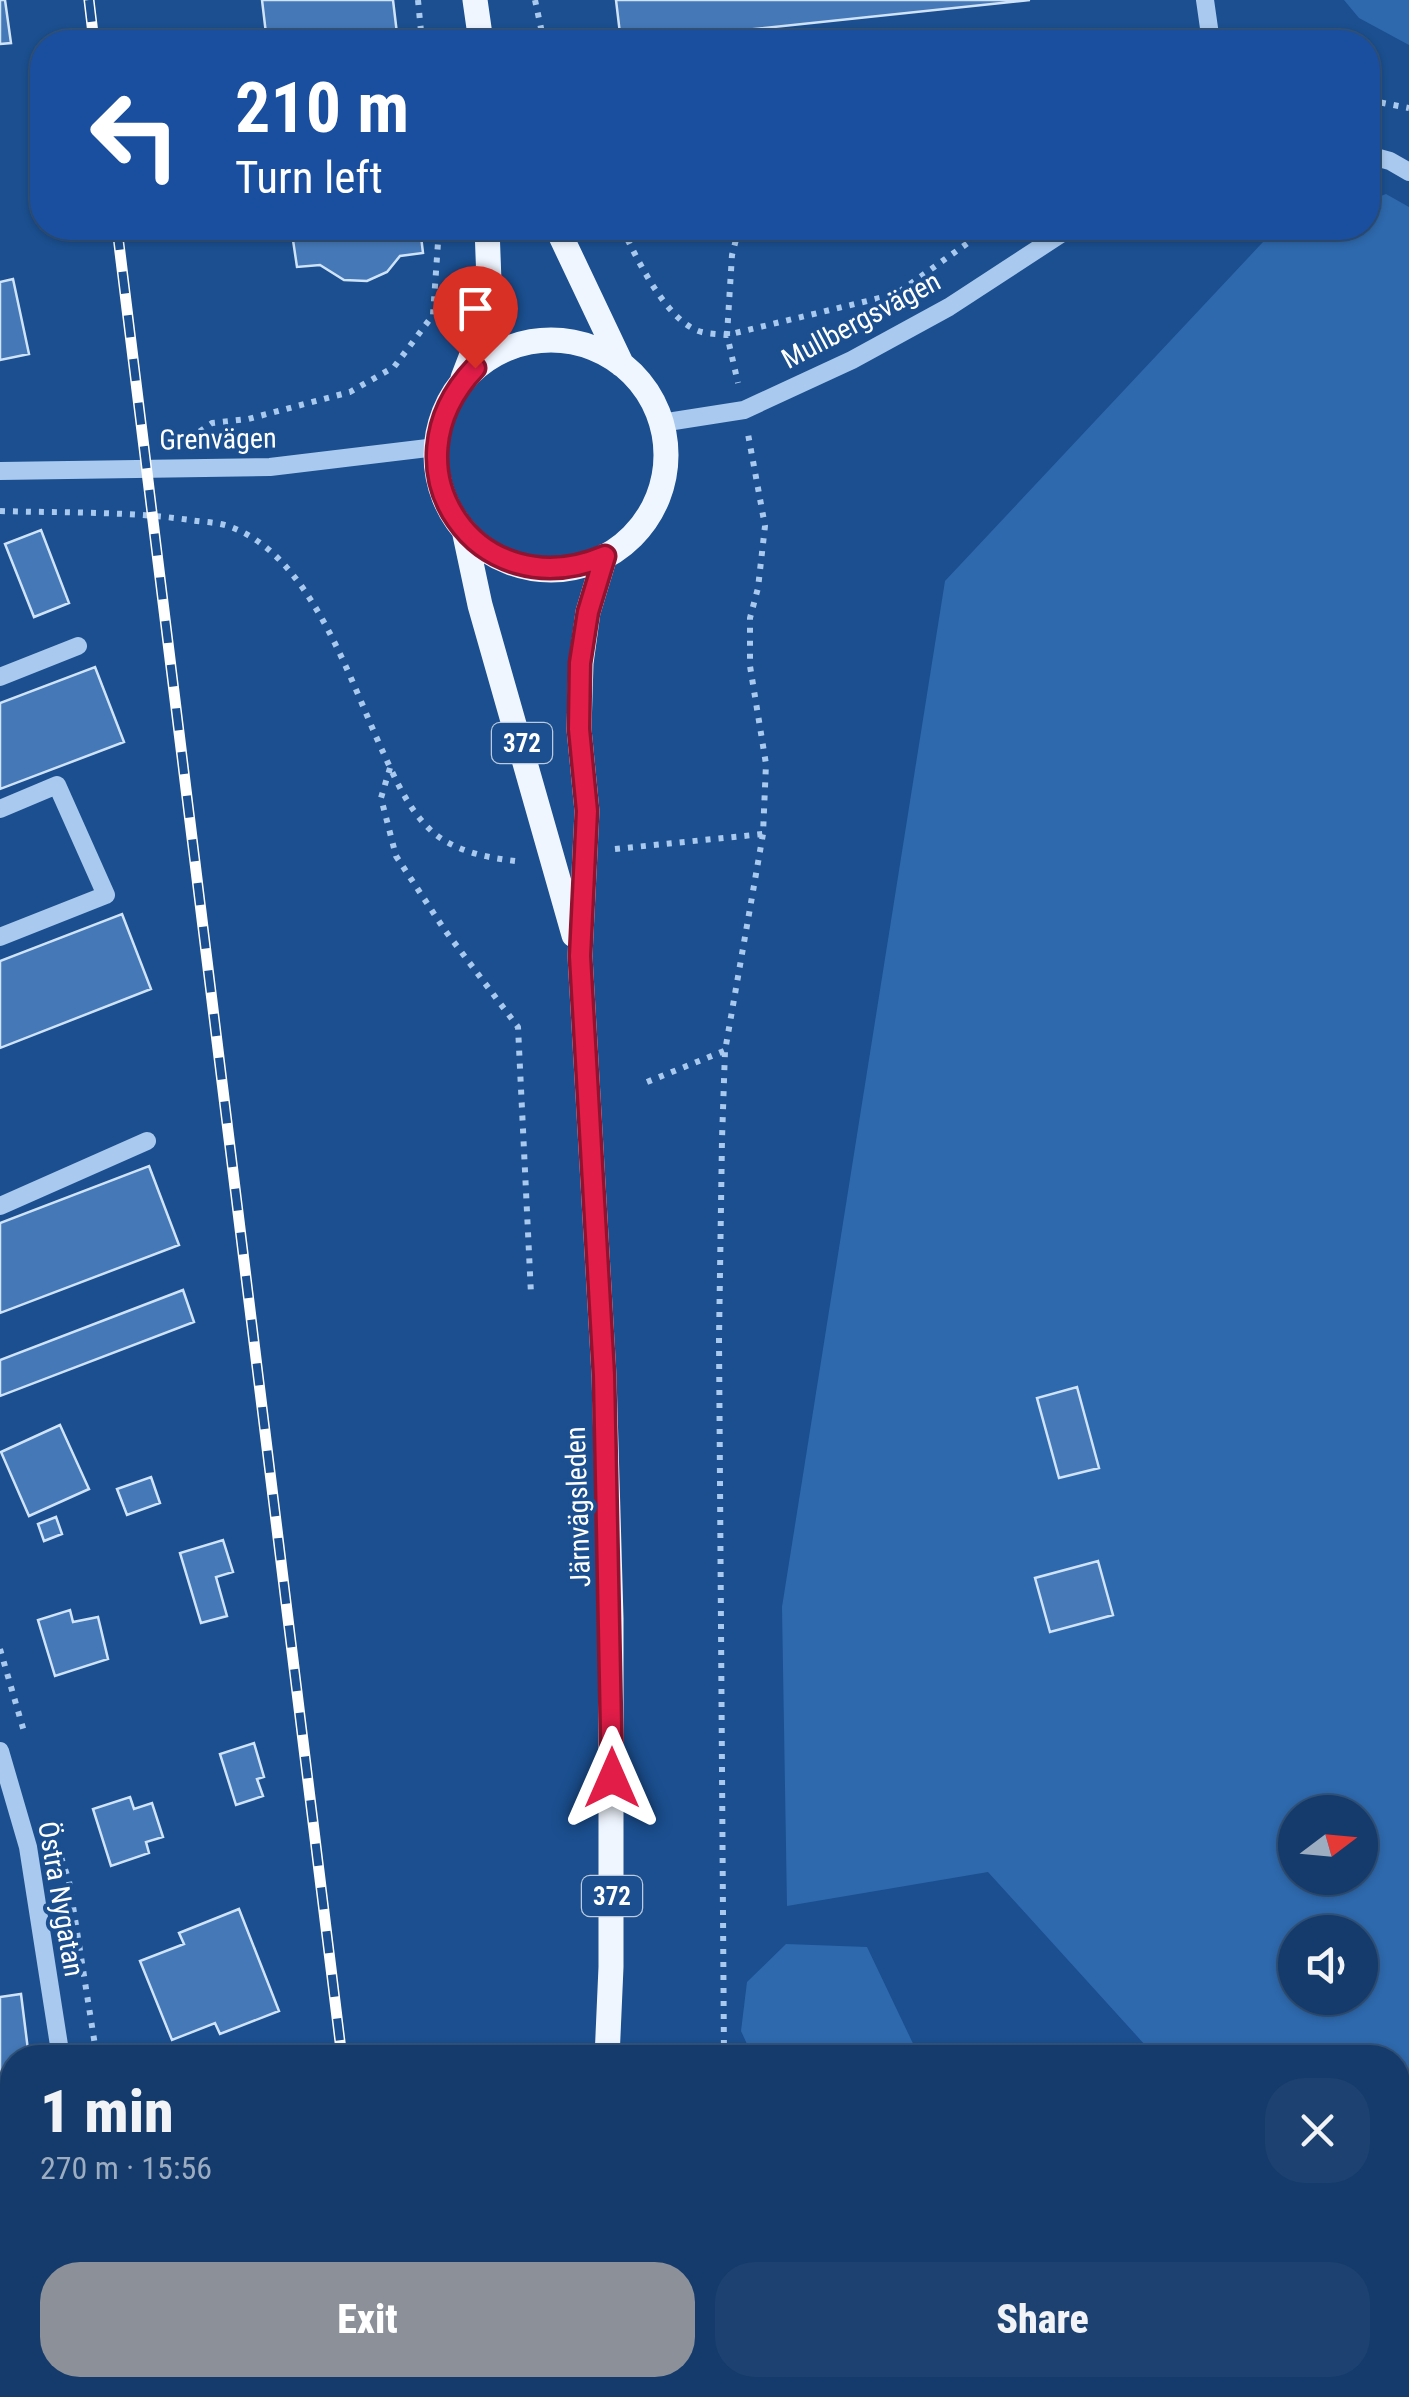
<!DOCTYPE html>
<html lang="en">
<head>
<meta charset="utf-8">
<style>
  body { margin:0; font-family:"Roboto Condensed",sans-serif; background:#1d4271; color:#f1f3f6; height:100vh; display:flex; flex-direction:column; font-size:38px; white-space:nowrap }
  * { box-sizing:border-box; margin:0 }
  p { font-size:32px; color:#9dadc1 }
  .icon { flex:none; width:55px; height:55px; fill:none; stroke:currentColor; stroke-width:2; stroke-linecap:round; stroke-linejoin:round }
  .map { position:relative; flex:1; overflow:hidden }
  .sheet { position:absolute; left:0px; top:2045px; width:1410px; height:352px; display:flex; flex-direction:column; background:#143b6b; border-radius:40px 40px 0 0; box-shadow:0 2px 8px #0004,0 0 0 2px #33557e }
  .sheet>* { flex:none }
  .banner { position:absolute; left:30px; top:30px; width:1350px; height:210px; border-radius:40px; box-shadow:0 2px 8px #0004,0 0 0 2px #33557e; background:#1a4fa0; color:#fff; overflow:hidden }
  .needle { width:65px; rotate:74deg }
  .controls { position:absolute; left:1278px; top:1795px; display:grid; gap:20px }
  .controls a { display:grid; place-items:center; width:100px; height:100px; border-radius:50%; background:#143b6b; box-shadow:0 2px 8px #0004,0 0 0 2px #33557e; font-size:50px }
  .pin { position:absolute; display:grid; place-items:center; width:85px; height:85px; color:#fff; margin:-102px -42px; border-radius:50% 50% 50% 0; rotate:-45deg; box-shadow:0 0 10px #0007 }
  .pin .icon { rotate:45deg }
  .me { position:absolute; width:110px; margin:-55px; rotate:0deg; stroke-linejoin:round; filter:drop-shadow(0 0 8px #0008) }
  .turn { display:flex; align-items:center; gap:35px; height:210px; padding:0 40px; font-size:45px }
  .turn .icon { width:130px; height:130px; stroke-width:2.5 }
  .turn b { display:block; font-size:70px; line-height:85px }
  .round { display:grid; place-items:center; flex:none; width:105px; height:105px; border-radius:40px; background:#1d4271 }
  .summary { display:flex; align-items:center; justify-content:space-between; height:170px; padding:0 40px }
  h1 { font-size:60px; font-weight:800; line-height:75px }
  .button { display:flex; gap:20px; margin-top:auto; padding:20px 40px }
  .button a { flex:1; height:115px; border-radius:40px; background:#8c9099; color:#fff; font-size:40px; font-weight:800; line-height:115px; text-align:center }
  .button a+a { background:#1d4271; color:#f1f3f6 }
  .map>svg:first-child { display:block }
  .green { fill:#2e69ad; fill-rule:evenodd }
  .building { fill:#4478b7; stroke:#cfe3fa; stroke-width:2.5 }
  .lines { fill:none; stroke-linecap:round; stroke-linejoin:round }
  .path { stroke:#a9c9ee; stroke-width:6; stroke-dasharray:5 8; stroke-linecap:butt }
  .minor { stroke:#a9c9ee; stroke-width:18 }
  .major { stroke:#f0f6ff; stroke-width:25 }
  .rail-casing { stroke:#fff; stroke-width:11 }
  .rail { stroke:#1b4f8f; stroke-width:8; stroke-dasharray:22; stroke-linecap:butt }
  .route-casing { stroke:#92132f; stroke-width:25 }
  .route { stroke:#e11d48; stroke-width:18 }
  .labels { text-anchor:middle; dominant-baseline:central; stroke-width:8; stroke-linejoin:round; paint-order:stroke }
  .shield { fill:#1b4f8f; stroke:#bbcadd; stroke-width:2.5 }
  .shield-label { font-size:25px; font-weight:bold; fill:#fff }
  .street-label { font-size:28px; fill:#fff; stroke:#1b4f8f }
</style>
</head>
<body>
<div class="map">
<svg width="1409" height="2397" viewBox="0 0 1409 2397">
  <rect width="100%" height="100%" fill="#1b4f8f"/>
  <!-- green -->
  <path class="green" d="M 1344,0 L 1409,0 L 1409,45 L 1359,18 Z
    M 1386,194 L 1409,207 L 1409,2261 L 1398,2263 L 1398,2058 L 1156,2057 L 988,1872 L 787,1906 L 782,1607 L 945,581 L 1263,242 L 1300,228 L 1368,228 L 1368,201 ZM 1295,1812 L 1360,1812 L 1360,1878 L 1295,1878 ZM 1295,1932 L 1360,1932 L 1360,1998 L 1295,1998 Z
    M 786,1944 L 867,1947 L 918,2054 L 914,2058 L 753,2057 L 741,2031 L 747,1982 Z
    M 970,2385 L 1031,2385 L 1036,2397 L 973,2397 Z"/>
  <!-- building -->
  <path class="building" d="M 0,0 L 5,0 L 11,43 L 0,44 Z
    M 262,0 L 393,0 L 398,42 L 267,42 Z
    M 616,0 L 1030,0 L 631,42 L 621,42 Z
    M 288,228 L 420,228 L 423,253 L 400,256 L 387,272 L 367,281 L 344,280 L 320,265 L 297,267 L 293,240 L 289,240 Z
    M 13,279 L 29,354 L 0,360 L 0,282 Z
    M 41,530 L 69,603 L 34,617 L 5,544 Z
    M 95,667 L 124,742 L 0,789 L 0,703 Z
    M 122,914 L 151,989 L 0,1048 L 0,961 Z
    M 149,1166 L 179,1245 L 0,1313 L 0,1223 Z
    M 183,1290 L 194,1322 L 0,1396 L 0,1360 Z
    M 1077,1387 L 1099,1468 L 1059,1478 L 1037,1398 Z
    M 60,1425 L 89,1489 L 29,1516 L 1,1452 Z
    M 151,1477 L 160,1503 L 127,1515 L 117,1489 Z
    M 56,1517 L 62,1534 L 44,1541 L 38,1524 Z
    M 223,1540 L 233,1572 L 216,1577 L 227,1616 L 201,1623 L 180,1553 Z
    M 1098,1561 L 1113,1615 L 1050,1632 L 1035,1578 Z
    M 70,1610 L 73,1622 L 98,1617 L 108,1659 L 55,1676 L 38,1620 Z
    M 254,1743 L 264,1777 L 257,1779 L 263,1796 L 236,1805 L 220,1754 Z
    M 130,1797 L 134,1809 L 152,1803 L 163,1837 L 146,1842 L 149,1853 L 111,1866 L 93,1809 Z
    M 239,1909 L 279,2011 L 220,2034 L 215,2023 L 172,2040 L 140,1961 L 184,1944 L 179,1933 Z
    M 21,1994 L 29,2058 L 12,2058 L 12,2229 L 0,2230 L 0,1997 Z
    M 12,2313 L 12,2385 L 71,2385 L 71,2397 L 0,2397 L 0,2317 Z
    M 1409,2328 L 1409,2365 L 1398,2370 L 1398,2334 Z
    M 1306,2385 L 1336,2385 L 1341,2397 L 1278,2397 Z"/>
  <g class="lines">
    <!-- path -->
    <path class="path" d="M 418,0 L 422,42
      M 535,0 L 544,42
      M 1368,100 L 1409,108
      M 622,228 C 636,257 664,316 696,330 C 704,334 718,334 727,335 L 738,383
      M 739,228 L 732,255 L 727,335 L 896,294 L 989,228
      M 189,439 L 212,423 L 248,419 L 350,392 L 394,367 L 433,315 L 439,228
      M 0,511 C 63,513 127,511 190,520 C 202,522 216,522 228,526 C 311,554 349,679 383,752 C 397,783 413,820 442,839 C 464,853 490,858 515,861
      M 390,768 L 381,798 L 396,856 L 444,929 L 518,1027 L 531,1294
      M 615,849 L 763,834
      M 647,1082 L 724,1051
      M 0,1649 L 25,1735
      M 61,1857 L 69,1881 L 97,2058
      M 724,2058 L 719,1339 L 722,1139 L 725,1051 L 763,834 L 766,764 L 750,666 L 750,618 L 758,588 L 765,526 L 748,434
      M 137,2385 L 139,2397
      M 910,2385 L 910,2397"/>
    <!-- minor -->
    <path class="minor" d="M 1205,0 L 1211,42
      M 1368,155 L 1390,161 L 1409,172
      M 661,423 L 744,410 L 852,360 L 949,307 L 1070,228
      M 0,471 L 270,467 L 436,447
      M 0,677 L 78,646
      M 0,809 L 57,785 L 106,895 L 0,937
      M 0,1206 L 147,1141
      M 0,1751 L 28,1847 L 61,2058
      M 95,2385 L 95,2397
      M 878,2397 L 878,2385"/>
    <!-- major -->
    <path class="major" d="M 475,0 L 481,42
      M 557,228 L 622,365
      M436 455a115 115 0 1 1 230 0a115 115 0 1 1-230 0Z
      M 463,378 L 490,308 L 487,228
      M 464,530 L 480,605 L 574,935
      M 605,556 L 588,612 L 581,663 L 579,729 L 587,811 L 580,956 L 604,1375 L 611,1618 L 611,1967 L 607,2058
      M 588,2397 L 589,2385"/>
    <!-- rail casing -->
    <g class="rail-casing">
      <path id="rail" d="M 89,0 L 94,42
        M 117,228 L 342,2058
        M 382,2385 L 383,2397"/>
    </g>
    <!-- rail -->
    <use href="#rail" class="rail"/>
  </g>
  <g class="lines">
    <!-- route casing -->
    <g class="route-casing">
      <path id="route" d="M 475,368 C 380,468 478,610 605,556 L 588,612 L 580,663 L 579,729 L 587,811 L 580,956 L 604,1375 L 612,1778"/>
    </g>
    <!-- route -->
    <use href="#route" class="route"/>
  </g>
  <g class="labels">
    <!-- shield labels -->
    <g class="shield">
      <rect x="492" y="723" width="60" height="40" rx="8"/>
      <rect x="582" y="1876" width="60" height="40" rx="8"/>
    </g>
    <g class="shield-label">
      <text x="522" y="743">372</text>
      <text x="612" y="1896">372</text>
    </g>
    <!-- street labels -->
    <g class="street-label">
      <text transform="translate(861 320) rotate(-28)">Mullbergsvägen</text>
      <text transform="translate(218 439) rotate(-1)">Grenvägen</text>
      <text transform="translate(578 1507) rotate(-92)">Järnvägsleden</text>
      <text transform="translate(61 1899) rotate(80)">Östra Nygatan</text>
    </g>
  </g>
</svg>
<div class="controls">
<a><svg class="needle" viewBox="-14 -14 28 28"><path d="M0-13l5 13h-10z" fill="#e53935"/><path d="M0 13l5-13h-10z" fill="#9dadc1"/></svg></a>
<a><svg class="icon" aria-label="sound" viewBox="0 0 24 24"><path d="M4 9h4l5-4v14l-5-4H4zM17 9q2 3 0 6"/></svg></a>
</div>
<div class="pin" style="left:475px;top:368px;background:#d93025"><svg class="icon" aria-label="arrive" viewBox="0 0 24 24"><path d="M6 21V4h12l-3 4 3 4H6"/></svg></div>
<svg class="me" style="left:612px;top:1778px" viewBox="-20 -20 40 40"><path d="M0-17L14 15 0 8-14 15z" fill="#e11d48" stroke="#fff" stroke-width="4"/></svg>
<div class="banner">
<div class="turn"><svg class="icon" aria-label="left" viewBox="0 0 24 24"><path d="M17 20v-9H6M10 6l-5 5 5 5"/></svg><div><b>210 m</b>Turn left</div></div>
</div>
<section class="sheet">
<div class="summary"><div><h1>1 min</h1><p>270 m · 15:56</p></div><a class="round"><svg class="icon" aria-label="close" viewBox="0 0 24 24"><path d="M6 6l12 12M18 6L6 18"/></svg></a></div>
<div class="button"><a>Exit</a><a>Share</a></div>
</section>
</div>
</body>
</html>
